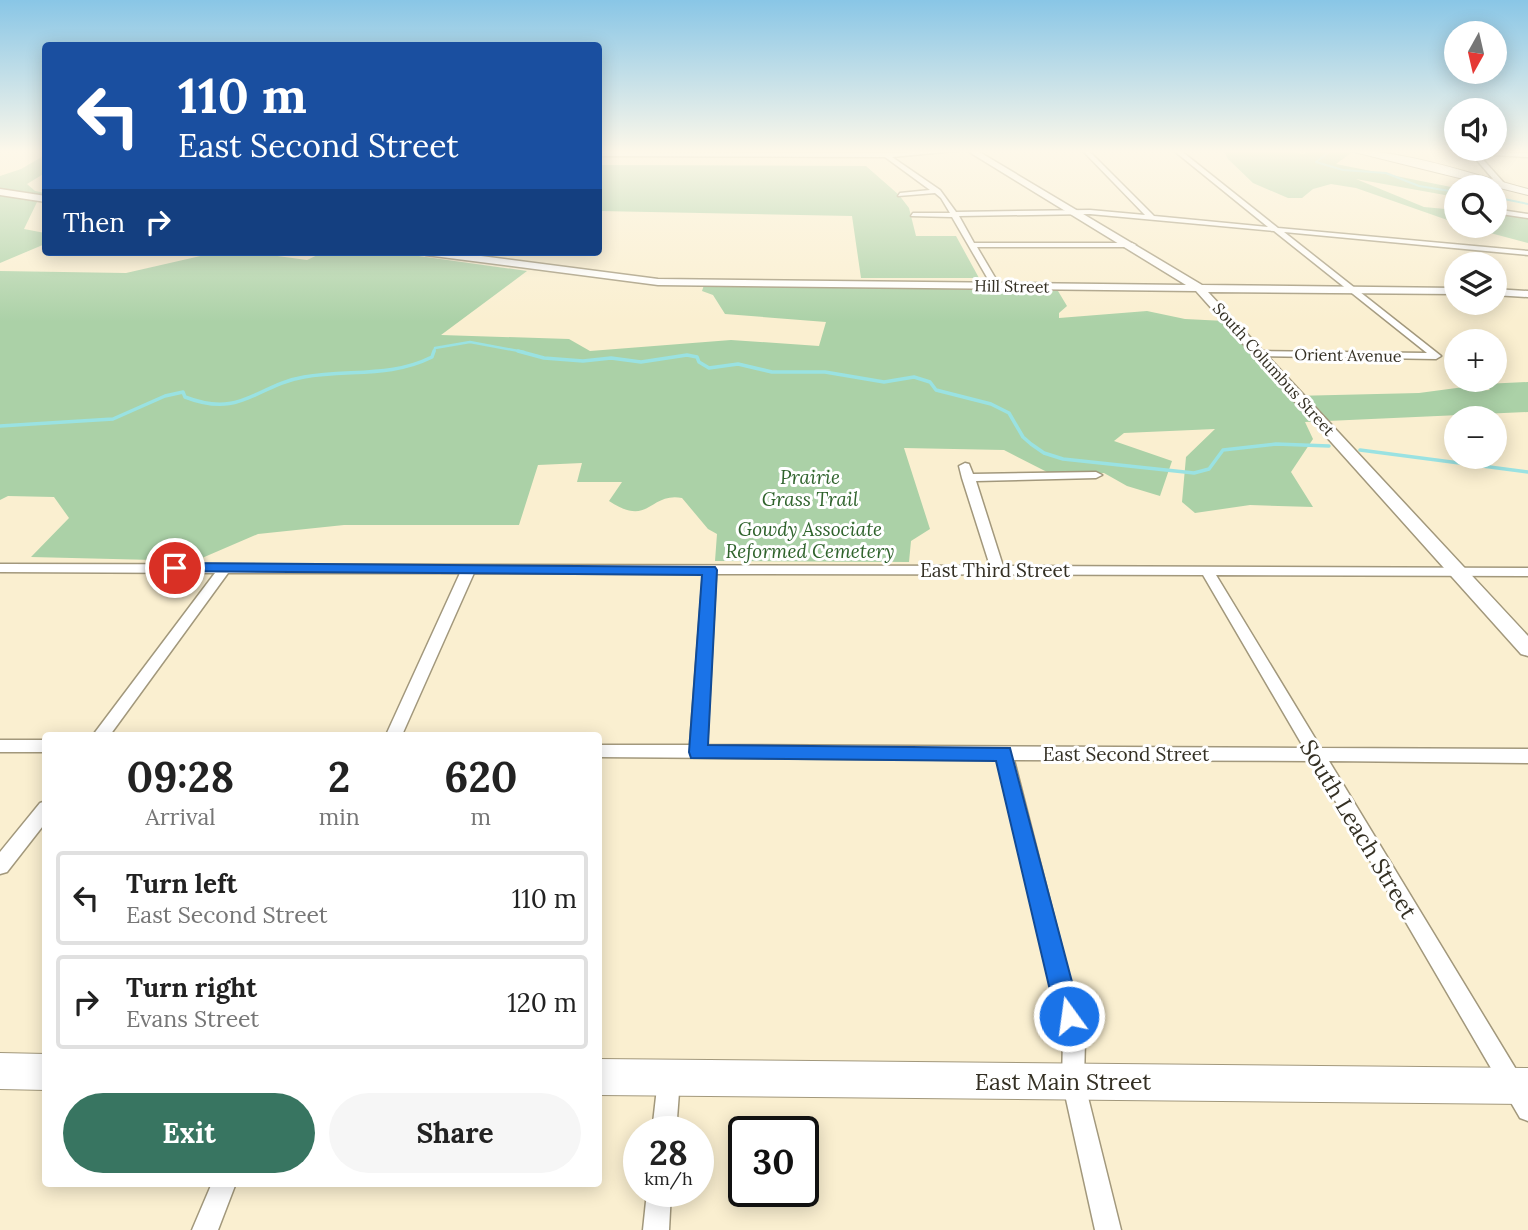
<!DOCTYPE html>
<html lang="en">
<head>
<meta charset="utf-8">
<style>
  body { margin:0; font-family:Lora,serif; background:#f6f6f6; color:#222; height:100vh; display:flex; flex-direction:column; font-size:26px; white-space:nowrap }
  * { box-sizing:border-box; margin:0 }
  p { font-size:23px; color:#767676 }
  .icon { flex:none; width:38px; height:38px; fill:none; stroke:currentColor; stroke-width:2; stroke-linecap:round; stroke-linejoin:round }
  .map { position:relative; flex:1; overflow:hidden }
  .details { position:absolute; left:42px; top:732px; width:560px; height:455px; display:flex; flex-direction:column; background:#fff; border-radius:7px; box-shadow:0 4px 18px #0003 }
  .details>* { flex:none }
  .banner { position:absolute; left:42px; top:42px; width:560px; height:214px; border-radius:7px; box-shadow:0 4px 18px #0003; background:#1a4fa0; color:#fff; overflow:hidden }
  .needle { width:46px; rotate:188deg }
  .controls { position:absolute; left:1444px; top:21px; display:grid; gap:14px }
  .controls a { display:grid; place-items:center; width:63px; height:63px; border-radius:50%; background:#fff; box-shadow:0 4px 18px #0003; font-size:35px }
  .speed { position:absolute; left:623px; top:1116px; display:flex; gap:14px; font-size:35px; font-weight:700; text-align:center }
  .speed>* { display:grid; place-content:center; width:91px; height:91px; border-radius:50%; background:#fff; box-shadow:0 4px 18px #0003; line-height:1 }
  .speed small { font-size:18px; font-weight:400 }
  .speed .limit { border:4px solid #111; border-radius:10px; background:#fff; color:#111 }
  .pin { position:absolute; display:grid; place-items:center; width:60px; height:60px; color:#fff; margin:-30px; border:4px solid #fff; border-radius:50%; box-shadow:0 2px 7px #0007 }
  .me { position:absolute; width:77px; margin:-38px; rotate:346deg; stroke-linejoin:round; filter:drop-shadow(0 0 5px #0008) }
  .turn { display:flex; align-items:center; gap:24px; height:147px; padding:0 21px; font-size:32px }
  .turn .icon { width:91px; height:91px; stroke-width:2.5 }
  .turn b { display:block; font-size:49px; line-height:60px }
  .then { display:flex; align-items:center; height:66px; padding:0 21px; background:#0003; gap:14px; font-size:26px }
  .eta { display:flex; justify-content:space-evenly; align-items:center; height:119px; text-align:center }
  .eta b { font-size:42px; font-weight:700; line-height:49px }
  .action { display:flex; gap:14px; margin-top:auto; padding:14px 21px }
  .action a { flex:1; height:80px; border-radius:42px; background:#387561; color:#fff; font-size:28px; font-weight:700; line-height:80px; text-align:center }
  .action a+a { background:#f6f6f6; color:#222 }
  ul { padding:0; list-style:none }
  li { display:flex; align-items:center; gap:21px; height:94px; margin:0 14px 10px; padding:0 7px; border:4px solid #e0e0e0; border-radius:7px }
  li div { flex:1 }
  li b { display:block; font-size:26px }
  li em { font-style:normal }
  .map>svg:first-child { display:block }
  .green { fill:#abd1a7 }
  .lines { fill:none; stroke-linecap:round; stroke-linejoin:round }
  .stream-far2 { stroke:#9ae2e2; stroke-width:2 }
  .stream-far1 { stroke:#9ae2e2; stroke-width:2.5 }
  .stream { stroke:#9ae2e2; stroke-width:3.5 }
  .street-casing { stroke:#a2987c; stroke-width:3 }
  .secondary-casing { stroke:#a2987c; stroke-width:3 }
  .primary-casing { stroke:#a2987c; stroke-width:2 }
  .street { fill:#fff; fill-rule:evenodd }
  .secondary { fill:#fff; fill-rule:evenodd }
  .primary { fill:#fff; fill-rule:evenodd }
  .route { fill:#1a73e8; stroke:#114b97; stroke-width:2 }
  .labels { text-anchor:middle; dominant-baseline:central; stroke-width:6; stroke-linejoin:round; paint-order:stroke }
  .far-street-label { font-size:16px; fill:#343024; stroke:#fff }
  .park-label { font-size:19px; font-style:italic; fill:#2f632c; stroke:#fff }
  .street-label { font-size:19px; fill:#343024; stroke:#fff }
  .near-street-label { font-size:23px; fill:#343024; stroke:#fff }
</style>
</head>
<body>
<div class="map">
<svg width="1528" height="1230" viewBox="0 0 1528 1230">
  <rect width="100%" height="100%" fill="#faefd0"/>
  <!-- green -->
  <path class="green" d="M 1223,150 L 1284,150 L 1303,154 L 1315,150 L 1338,150 L 1351,153 L 1336,164 L 1456,188 L 1456,197 L 1356,179 L 1424,207 L 1456,210 L 1456,223 L 1356,188 L 1331,184 L 1313,189 L 1302,198 L 1288,198 L 1253,183 L 1228,159 Z
    M 45,155 L 45,173 L 27,184 L 35,191 L 45,193 L 45,195 L 0,189 L 0,176 L 21,169 Z
    M 599,165 L 866,166 L 899,195 L 909,208 L 916,236 L 956,236 L 979,278 L 861,278 L 852,216 L 599,211 Z
    M 0,195 L 38,200 L 24,229 L 45,233 L 45,244 L 0,263 Z
    M 1495,213 L 1528,217 L 1528,243 L 1464,226 L 1494,226 Z
    M 218,252 L 248,252 L 307,260 L 324,252 L 390,252 L 527,271 L 441,335 L 569,339 L 590,351 L 731,340 L 819,346 L 826,322 L 725,314 L 713,295 L 702,291 L 704,285 L 1058,291 L 1067,306 L 1059,313 L 1059,318 L 1147,311 L 1185,319 L 1225,321 L 1293,396 L 1419,393 L 1464,387 L 1468,391 L 1490,390 L 1484,384 L 1528,382 L 1528,412 L 1305,422 L 1313,439 L 1291,472 L 1313,507 L 1250,505 L 1195,513 L 1182,502 L 1186,457 L 1215,429 L 1124,433 L 1114,441 L 1172,461 L 1160,496 L 1127,486 L 1104,473 L 1049,473 L 1004,450 L 904,448 L 930,529 L 911,541 L 909,562 L 715,561 L 717,534 L 708,529 L 682,498 C 649,492 650,528 609,501 L 622,482 L 577,482 L 582,463 L 538,465 L 519,525 L 344,525 L 258,534 L 195,561 L 31,557 L 69,518 L 54,497 L 8,496 L 0,500 L 0,271 L 126,273 Z"/>
  <g class="lines">
    <!-- stream-far2 -->
    <path class="stream-far2" d="M 1332,150 L 1316,162 L 1343,170 L 1386,173 L 1419,186 L 1456,192
      M 1494,197 L 1528,204"/>
    <!-- stream-far1 -->
    <path class="stream-far1" d="M 434,352 L 435,348 L 470,342 L 524,352"/>
    <!-- stream -->
    <path class="stream" d="M 518,351 L 544,358 L 583,361 L 611,358 L 641,362 L 687,355 L 697,357 L 699,362 L 709,368 L 738,364 L 772,372 L 825,372 L 884,382 L 914,377 L 930,382 L 936,390 L 991,404 L 1009,413 L 1023,437 L 1031,444 L 1044,453 L 1063,459 L 1194,473 L 1209,469 L 1223,450 L 1276,444 L 1329,446
      M 0,426 L 113,419 L 165,396 L 183,392 L 185,397 C 242,419 256,385 304,377 C 349,369 390,378 432,357 L 434,351
      M 1360,450 L 1528,472"/>
    <!-- street casing -->
    <g class="street-casing">
      <path id="street" d="M 939,150 L 965,150 L 892,157 L 940,190 L 956,212 L 1090,210 L 1145,215 L 1082,150 L 1088,150 L 1154,216 L 1268,227 L 1173,150 L 1180,150 L 1278,228 L 1528,251 L 1528,255 L 1284,232 L 1441,356 L 1436,359 L 1259,356 L 1256,355 L 1256,351 L 1427,353 L 1274,231 L 1090,214 L 959,216 L 974,243 L 1132,243 L 1136,245 L 1132,247 L 977,247 L 1000,286 L 996,288 L 992,286 L 952,217 L 911,216 L 913,213 L 950,213 L 941,198 L 935,193 L 898,196 L 900,193 L 930,190 L 885,157 L 598,156 L 598,152 L 897,153 Z
        M 1468,150 L 1528,153 L 1528,157 L 1478,154 L 1504,183 L 1499,186 Z
        M 1450,205 L 1456,206 L 1456,210 L 1448,208 Z
        M 1494,209 L 1528,214 L 1528,218 L 1494,213 Z
        M 965,463 L 969,464 L 973,474 L 1096,472 L 1102,475 L 1096,478 L 976,481 L 1003,566 L 1528,568 L 1528,576 L 1216,575 L 1321,748 L 1528,749 L 1528,763 L 1329,761 L 1528,1089 L 1528,1121 L 1520,1118 L 1312,761 L 1014,760 L 1085,1039 L 1084,1081 L 1121,1230 L 1095,1230 L 1062,1081 L 1063,1039 L 997,760 L 598,757 L 598,745 L 690,745 L 703,574 L 474,573 L 402,735 L 386,735 L 460,573 L 228,573 L 110,735 L 93,735 L 215,573 L 0,572 L 0,564 L 990,566 L 962,478 L 959,466 ZM 716,574 L 1203,575 L 1304,748 L 707,745 Z
        M 0,740 L 46,740 L 46,752 L 0,752 Z
        M 46,801 L 46,822 L 7,872 L 0,874 L 0,852 L 40,803 Z
        M 669,1068 L 677,1071 L 680,1079 L 676,1132 L 652,1132 L 658,1079 L 661,1071 Z
        M 212,1183 L 236,1183 L 218,1230 L 192,1230 Z
        M 647,1192 L 671,1192 L 669,1230 L 643,1230 Z"/>
    </g>
    <!-- secondary casing -->
    <g class="secondary-casing">
      <path id="secondary" d="M 966,150 L 976,150 L 1202,285 L 1456,288 L 1456,294 L 1208,292 L 1528,636 L 1528,656 L 1521,654 L 1196,291 L 658,285 L 426,255 L 421,252 L 450,252 L 658,279 L 1186,285 Z
        M 0,189 L 46,196 L 46,202 L 0,195 Z
        M 1494,289 L 1528,291 L 1528,297 L 1494,295 Z"/>
    </g>
    <!-- primary casing -->
    <g class="primary-casing">
      <path id="primary" d="M 1346,150 C 1405,150 1471,174 1528,189 L 1528,195 Z
        M 0,1053 L 46,1054 L 46,1090 L 0,1089 Z
        M 598,1059 L 1528,1068 L 1528,1104 L 598,1095 Z"/>
    </g>
    <!-- street -->
    <use href="#street" class="street"/>
    <!-- secondary -->
    <use href="#secondary" class="secondary"/>
    <!-- primary -->
    <use href="#primary" class="primary"/>
  </g>
  <!-- sky -->
  <linearGradient id="sky" x2="0" y2="1"><stop stop-color="#89c6e6"/><stop offset="0.47" stop-color="#fdf8ea"/><stop offset="1" stop-color="#fdf8ea" stop-opacity="0"/></linearGradient>
  <rect width="1528" height="322" fill="url(#sky)"/>
  <!-- route -->
  <path class="route" d="M 175,563 L 715,567 L 717,570 L 708,745 L 1010,748 L 1081,1016 L 1077,1024 L 1069,1028 L 1060,1024 L 1056,1016 L 996,761 L 691,758 L 689,752 L 702,575 L 169,571 L 167,568 L 169,565 Z"/>
  <g class="labels">
    <!-- far-street labels -->
    <g class="far-street-label">
      <text transform="translate(1012 286) rotate(1)">Hill Street</text>
      <text transform="translate(1348 355) rotate(1)">Orient Avenue</text>
      <text transform="translate(1274 369) rotate(48)">South Columbus Street</text>
    </g>
    <!-- park labels -->
    <g class="park-label">
      <text x="810" y="477">Prairie<tspan x="810" dy="22">Grass Trail</tspan></text>
      <text x="810" y="529">Gowdy Associate<tspan x="810" dy="22">Reformed Cemetery</tspan></text>
    </g>
    <!-- street labels -->
    <g class="street-label">
      <text x="995" y="570">East Third Street</text>
      <text x="1126" y="754">East Second Street</text>
    </g>
    <!-- near-street labels -->
    <g class="near-street-label">
      <text transform="translate(1359 829) rotate(59)">South Leach Street</text>
      <text x="1063" y="1081">East Main Street</text>
    </g>
  </g>
</svg>
<div class="controls">
<a><svg class="needle" viewBox="-14 -14 28 28"><path d="M0-13l5 13h-10z" fill="#e53935"/><path d="M0 13l5-13h-10z" fill="#767676"/></svg></a>
<a><svg class="icon" aria-label="sound" viewBox="0 0 24 24"><path d="M4 9h4l5-4v14l-5-4H4zM17 9q2 3 0 6"/></svg></a>
<a><svg class="icon" aria-label="search" viewBox="0 0 24 24"><circle cx="10" cy="10" r="6"/><path d="M15 15l6 6"/></svg></a>
<a><svg class="icon" aria-label="layers" viewBox="0 0 24 24"><path d="M12 4l9 5-9 5-9-5zM3 14l9 5 9-5"/></svg></a>
<a>+</a>
<a>−</a>
</div>
<div class="speed"><div>28<small>km/h</small></div><div class="limit">30</div></div>
<div class="pin" style="left:175px;top:568px;background:#d93025"><svg class="icon" aria-label="arrive" viewBox="0 0 24 24"><path d="M6 21V4h12l-3 4 3 4H6"/></svg></div>
<svg class="me" style="left:1069px;top:1016px" viewBox="-20 -20 40 40"><circle r="17" fill="#1a73e8" stroke="#fff" stroke-width="3"/><path d="M0-11L8 9 0 5-8 9z" fill="#fff"/></svg>
<div class="banner">
<div class="turn"><svg class="icon" aria-label="left" viewBox="0 0 24 24"><path d="M17 20v-9H6M10 6l-5 5 5 5"/></svg><div><b>110 m</b>East Second Street</div></div>
<div class="then">Then<svg class="icon" aria-label="right" viewBox="0 0 24 24"><path d="M7 20v-9h11M14 6l5 5-5 5"/></svg></div>
</div>
<section class="details">
<div class="eta">
<div><b>09:28</b><p>Arrival</p></div>
<div><b>2</b><p>min</p></div>
<div><b>620</b><p>m</p></div>
</div>
<ul>
<li><svg class="icon" aria-label="left" viewBox="0 0 24 24"><path d="M17 20v-9H6M10 6l-5 5 5 5"/></svg><div><b>Turn left</b><p>East Second Street</p></div><em>110 m</em></li>
<li><svg class="icon" aria-label="right" viewBox="0 0 24 24"><path d="M7 20v-9h11M14 6l5 5-5 5"/></svg><div><b>Turn right</b><p>Evans Street</p></div><em>120 m</em></li>
</ul>
<div class="action"><a>Exit</a><a>Share</a></div>
</section>
</div>
</body>
</html>
